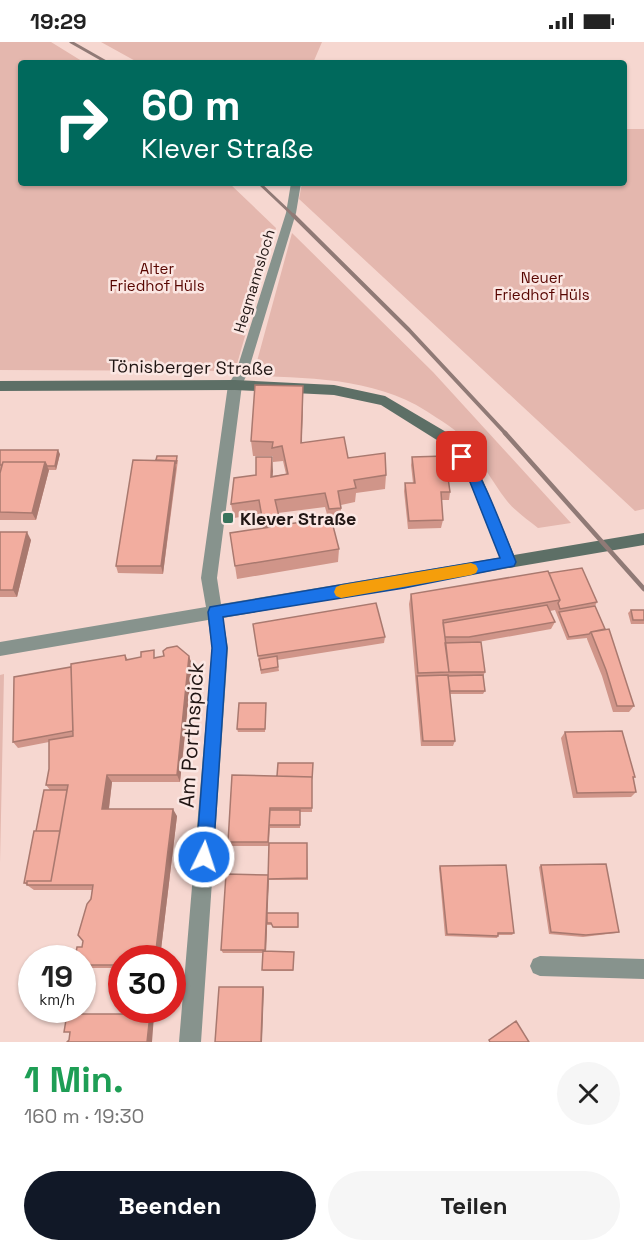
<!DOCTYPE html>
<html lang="de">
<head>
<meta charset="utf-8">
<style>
  body { margin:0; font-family:"Space Grotesk",sans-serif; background:#f6f6f6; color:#222; height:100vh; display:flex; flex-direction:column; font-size:22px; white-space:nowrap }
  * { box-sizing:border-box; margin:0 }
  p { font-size:20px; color:#767676 }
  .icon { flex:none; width:33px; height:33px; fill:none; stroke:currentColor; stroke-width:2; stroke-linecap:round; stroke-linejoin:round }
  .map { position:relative; height:1000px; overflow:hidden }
  .panel { display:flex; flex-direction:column; background:#fff; flex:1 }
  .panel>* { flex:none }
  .banner { position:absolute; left:18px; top:18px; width:609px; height:126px; border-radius:6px; box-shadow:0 2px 4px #0004; background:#00695c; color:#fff; overflow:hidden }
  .speed { position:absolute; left:18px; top:903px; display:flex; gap:12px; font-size:30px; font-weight:700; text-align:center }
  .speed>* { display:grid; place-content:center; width:78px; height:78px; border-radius:50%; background:#fff; box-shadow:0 2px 4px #0004; line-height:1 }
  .speed small { font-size:15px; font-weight:400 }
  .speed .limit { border:9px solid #d22; background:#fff; color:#111 }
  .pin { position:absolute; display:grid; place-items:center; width:51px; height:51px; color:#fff; margin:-26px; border-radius:12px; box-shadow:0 3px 9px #0006 }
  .me { position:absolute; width:66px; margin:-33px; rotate:4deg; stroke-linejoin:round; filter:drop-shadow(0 0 4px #0008) }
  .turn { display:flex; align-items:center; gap:21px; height:126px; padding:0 24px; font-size:27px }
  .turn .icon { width:78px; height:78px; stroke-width:2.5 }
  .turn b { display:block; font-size:42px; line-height:51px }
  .round { display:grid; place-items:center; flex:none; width:63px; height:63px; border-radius:32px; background:#f6f6f6 }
  .overview { display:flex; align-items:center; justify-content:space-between; height:102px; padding:0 24px }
  h1 { font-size:36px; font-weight:700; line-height:45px; color:#1e9e55 }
  .action { display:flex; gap:12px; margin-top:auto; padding:12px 24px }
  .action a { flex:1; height:69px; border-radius:36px; background:#111827; color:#fff; font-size:24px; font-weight:700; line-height:69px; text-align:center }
  .action a+a { background:#f6f6f6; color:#222 }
  .status { display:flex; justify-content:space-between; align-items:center; height:42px; padding:0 30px; background:#fff; direction:ltr }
  .status svg { height:16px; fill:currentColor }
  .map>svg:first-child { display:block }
  .green { fill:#e4b7ae }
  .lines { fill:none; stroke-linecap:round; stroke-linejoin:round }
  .street { fill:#87938d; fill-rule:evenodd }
  .secondary { fill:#5d6f66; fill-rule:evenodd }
  .rail-far2 { stroke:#907a76; stroke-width:3 }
  .rail-far1 { stroke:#907a76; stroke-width:4 }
  .rail { stroke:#907a76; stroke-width:4.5 }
  .wall { fill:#d09589; fill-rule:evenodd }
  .shaded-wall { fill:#a9796f }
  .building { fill:#f2ad9f; stroke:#a9796f; stroke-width:1.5 }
  .route { fill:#1a73e8; stroke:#114b97; stroke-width:1.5 }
  .slow { fill:#f59e0b }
  .poi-dot { fill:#39735c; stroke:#fbe7e3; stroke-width:2 }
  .labels { text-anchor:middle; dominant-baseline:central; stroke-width:5; stroke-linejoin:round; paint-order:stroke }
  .far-park-label { font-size:15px; fill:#570500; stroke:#fbe7e3 }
  .far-street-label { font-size:15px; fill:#211614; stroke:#fbe7e3 }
  .street-label { font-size:18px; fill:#211614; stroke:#fbe7e3 }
  .poi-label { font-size:18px; font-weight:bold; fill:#211614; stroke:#fbe7e3; text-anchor:start }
  .near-street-label { font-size:21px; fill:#211614; stroke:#fbe7e3 }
</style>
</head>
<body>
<div class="status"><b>19:29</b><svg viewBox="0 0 49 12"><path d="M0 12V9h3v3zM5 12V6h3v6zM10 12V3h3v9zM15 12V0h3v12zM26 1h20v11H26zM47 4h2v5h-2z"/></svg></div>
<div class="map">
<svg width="644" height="1000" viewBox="0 0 644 1000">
  <rect width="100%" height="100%" fill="#f6d7d0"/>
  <!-- green -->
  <path class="green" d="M 0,0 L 51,0 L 85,21 L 21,21 L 21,141 L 229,141 L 276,186 L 235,329 L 0,328 Z
    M 101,0 L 322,0 L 313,21 L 139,21 Z
    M 624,87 L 644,87 L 644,467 L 635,469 L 299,157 L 302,141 L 624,141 Z
    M 292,191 L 433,330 L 571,481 L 538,486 C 528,478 515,469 507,459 C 490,437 478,412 459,392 C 453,386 445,381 437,376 C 383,337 318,336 253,334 Z
    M 4,632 L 0,821 L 0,633 Z"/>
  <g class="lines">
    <!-- street -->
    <path class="street" d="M 291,141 L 301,141 L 296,171 L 248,330 L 242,343 L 217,536 L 221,562 L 509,514 L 514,515 L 517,520 L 514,525 L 509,526 L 223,576 L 228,606 L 201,1000 L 179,1000 L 212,606 L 208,578 L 0,614 L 0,600 L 206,565 L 201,536 L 228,343 L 236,330 L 286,171 Z
      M 540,914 L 644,917 L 644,937 L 540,934 L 533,931 L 530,924 L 533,917 Z"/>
    <!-- secondary -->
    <path class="secondary" d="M 235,338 L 334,343 L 385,354 L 458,397 L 479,429 L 514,513 L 644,491 L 644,503 L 509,526 L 504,525 L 466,431 L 448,405 L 381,363 L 334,353 L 235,348 L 0,349 L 0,339 Z"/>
    <!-- rail-far2 -->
    <path class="rail-far2" d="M 71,0 L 108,21
      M 259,141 L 295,175"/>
    <!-- rail-far1 -->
    <path class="rail-far1" d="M 293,173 L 409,288 L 506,392"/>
    <!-- rail -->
    <path class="rail" d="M 505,391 L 644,547"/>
  </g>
  <!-- wall -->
  <path class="wall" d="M 303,344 L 302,401 L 348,416 L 386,433 L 385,447 L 356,451 L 355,460 L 341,463 L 341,479 L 332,481 L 339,507 L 338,520 L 237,537 L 230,491 L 263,486 L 260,472 L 234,476 L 231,462 L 272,415 L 272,434 L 286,432 L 283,419 L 273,420 L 273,414 L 253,414 L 251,399 ZM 325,465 L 328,476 L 281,483 L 278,471 Z
    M 0,408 L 60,412 L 56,428 L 49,428 L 36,478 L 0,478 L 0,431 L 1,428 L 0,428 Z
    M 412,415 L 450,450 L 449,458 L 441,458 L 443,478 L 441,486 L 408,487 L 404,449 L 405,441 L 413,441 L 411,423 Z
    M 156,418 L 178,418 L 163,532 L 118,531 L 116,524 Z
    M 0,490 L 31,498 L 17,555 L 0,555 Z
    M 549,531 L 597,560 L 595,564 L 634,664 L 629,670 L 613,670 L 602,634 L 587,597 L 587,596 L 567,598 L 555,568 L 550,569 L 555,580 L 551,587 L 478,600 L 485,630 L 483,635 L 485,649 L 483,652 L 450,652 L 455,699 L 453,704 L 421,704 L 409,562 L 411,552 Z
    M 631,568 L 644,568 L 644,582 L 631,582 L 628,571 Z
    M 253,582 L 385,595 L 384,601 L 277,618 L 279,629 L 261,632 Z
    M 125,613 L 128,618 L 189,614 L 192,623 L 180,740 L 112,740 L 109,767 L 177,774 L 160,916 L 122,916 L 122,926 L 82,926 L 82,905 L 92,848 L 34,848 L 24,841 L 36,789 L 50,748 L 46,743 L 49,727 L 49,700 L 18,706 L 13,700 L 71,625 Z
    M 266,661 L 265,690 L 238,690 L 237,687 Z
    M 565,690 L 635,735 L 633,736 L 636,750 L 631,755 L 573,756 L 561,696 Z
    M 232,733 L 312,740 L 312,770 L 300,770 L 300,786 L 270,786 L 269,801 L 307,801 L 308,838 L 269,838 L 267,871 L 298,871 L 298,886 L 274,886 L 272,883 L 267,883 L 266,909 L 294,910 L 293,929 L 263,929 L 263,911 L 223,911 L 221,908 L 268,835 L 269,804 L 230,804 L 228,800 Z
    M 541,823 L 619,890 L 616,891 L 583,895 L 549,892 L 539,825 Z
    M 440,824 L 514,891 L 512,893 L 498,893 L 498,894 L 497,896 L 445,894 L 439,826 Z"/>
  <!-- shaded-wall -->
  <path class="shaded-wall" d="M 303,344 L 303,359 L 301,416 L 301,401 Z
    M 58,408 L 60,412 L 56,428 L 55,424 Z
    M 272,415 L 273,429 L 272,449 L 271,435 Z
    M 175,419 L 176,427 L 163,532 L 161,524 Z
    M 45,420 L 49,428 L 36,478 L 32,471 Z
    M 270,480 L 271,494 L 265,495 L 263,481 Z
    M 27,490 L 31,498 L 17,555 L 13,548 Z
    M 189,614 L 192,623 L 180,740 L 177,733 Z
    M 107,733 L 112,740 L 108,773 L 102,767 Z
    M 173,767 L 177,774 L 160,916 L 155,916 Z
    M 268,833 L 269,836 L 266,911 L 265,908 Z
    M 263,945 L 264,947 L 262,1000 L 261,1000 Z
    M 150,972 L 154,974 L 152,1000 L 147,1000 Z"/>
  <!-- building -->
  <path class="building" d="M 255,343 L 303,344 L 301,401 L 344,395 L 348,416 L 385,411 L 386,433 L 354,438 L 356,446 L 338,449 L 341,466 L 329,467 L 325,451 L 275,458 L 281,483 L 331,476 L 339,507 L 235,524 L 230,491 L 270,485 L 270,480 L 263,481 L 259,458 L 231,462 L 234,436 L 256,433 L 256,415 L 272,415 L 271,435 L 288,432 L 282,404 L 272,406 L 273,400 L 251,399 Z
    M 0,408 L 58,408 L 55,424 L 47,424 L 45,420 L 3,420 L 2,423 L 0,423 Z
    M 157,414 L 177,414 L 176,422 L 175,419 L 156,418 Z
    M 445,414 L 450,450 L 441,450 L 443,478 L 409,479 L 405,441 L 415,441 L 412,415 Z
    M 133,418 L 175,419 L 161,524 L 116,524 Z
    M 3,420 L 45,420 L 32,471 L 0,470 L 0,431 Z
    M 0,490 L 27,490 L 13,548 L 0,548 Z
    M 582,526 L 597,560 L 560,567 L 558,561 L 560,558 L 549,531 Z
    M 548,529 L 560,558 L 443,578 L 449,630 L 418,631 L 411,552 Z
    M 376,561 L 385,595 L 258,614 L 253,582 Z
    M 547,563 L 555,580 L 469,595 L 445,595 L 443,581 Z
    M 595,564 L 605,587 L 591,590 L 589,592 L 569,595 L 559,570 Z
    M 631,568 L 644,568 L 644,578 L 633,578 Z
    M 609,587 L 634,664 L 617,664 L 606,628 L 591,590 Z
    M 481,600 L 485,630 L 448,630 L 449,630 L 445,601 Z
    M 177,604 L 189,614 L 177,733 L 107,733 L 102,767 L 173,767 L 155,916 L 122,916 L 122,923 L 82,923 L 82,916 L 75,916 L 77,905 L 82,905 L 83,899 L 78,893 L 87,862 L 91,857 L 93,843 L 27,843 L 27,839 L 51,839 L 68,743 L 46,743 L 49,727 L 49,698 L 73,694 L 71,622 L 125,613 L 126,618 L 141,615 L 141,610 L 154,608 L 154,616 L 164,614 L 163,609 L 167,606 Z
    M 277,614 L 278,625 L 261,628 L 259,617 Z
    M 71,625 L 73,689 L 13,700 L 14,635 Z
    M 448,633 L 455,699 L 423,699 L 417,634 Z
    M 483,633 L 485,649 L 450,649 L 448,634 Z
    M 239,661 L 266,661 L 265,687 L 237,687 Z
    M 622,689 L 635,735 L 633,735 L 636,750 L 577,751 L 565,690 Z
    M 278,721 L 313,721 L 312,738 L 312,735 L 277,734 Z
    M 232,733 L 312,735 L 312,766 L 270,766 L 268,800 L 228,800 Z
    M 44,748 L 67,748 L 60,789 L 36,789 Z
    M 270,768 L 300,768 L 300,783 L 269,783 Z
    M 34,789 L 60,789 L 51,839 L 27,839 L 27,841 L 24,841 Z
    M 269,801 L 307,801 L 307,836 L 268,837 Z
    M 606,822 L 619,890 L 586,893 L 551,890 L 541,823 Z
    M 506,823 L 514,891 L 498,891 L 498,894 L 447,892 L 440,824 Z
    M 226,832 L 268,833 L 265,908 L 221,908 Z
    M 267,871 L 298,871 L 298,885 L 273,885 L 271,881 L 267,881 Z
    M 263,909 L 294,910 L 293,928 L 262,928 Z
    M 219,945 L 263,945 L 261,1000 L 215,1000 Z
    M 67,972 L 150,972 L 147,1000 L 67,1000 L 69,998 L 70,990 L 64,990 Z
    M 516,979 L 529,1000 L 490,1000 L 489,998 Z"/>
  <!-- route -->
  <path class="route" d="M 462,410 C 477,415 508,501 516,520 L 514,524 L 404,546 L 223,575 L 227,606 L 213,815 L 210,821 L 204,823 L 198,821 L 196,815 L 212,606 L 208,570 L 210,565 L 500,516 L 466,430 L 456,415 Z"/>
  <!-- slow -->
  <path class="slow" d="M 471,521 L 476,523 L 478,527 L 476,531 L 471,533 L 341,556 L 336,554 L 334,550 L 336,545 L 341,543 Z"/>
  <!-- markers -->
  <rect class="poi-dot" x="222" y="470" width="12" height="12" rx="3"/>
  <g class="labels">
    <!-- far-park labels -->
    <g class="far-park-label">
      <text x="157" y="226">Alter<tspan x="157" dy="17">Friedhof Hüls</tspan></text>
      <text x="542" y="235">Neuer<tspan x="542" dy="17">Friedhof Hüls</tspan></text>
    </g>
    <!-- far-street labels -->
    <g class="far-street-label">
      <text transform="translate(254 239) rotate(-73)">Hegmannsloch</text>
    </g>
    <!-- street labels -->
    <g class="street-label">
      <text transform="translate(191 325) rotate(1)">Tönisberger Straße</text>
    </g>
    <!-- poi labels -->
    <g class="poi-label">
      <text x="240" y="476">Klever Straße</text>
    </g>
    <!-- near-street labels -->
    <g class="near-street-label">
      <text transform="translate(191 693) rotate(-86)">Am Porthspick</text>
    </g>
  </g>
</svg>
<div class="speed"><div>19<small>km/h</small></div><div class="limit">30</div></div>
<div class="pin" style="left:462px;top:415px;background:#d93025"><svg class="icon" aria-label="arrive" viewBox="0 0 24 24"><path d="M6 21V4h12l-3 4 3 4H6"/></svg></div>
<svg class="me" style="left:204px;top:815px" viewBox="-20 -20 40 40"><circle r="17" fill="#1a73e8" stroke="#fff" stroke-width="3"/><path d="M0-11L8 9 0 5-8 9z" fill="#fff"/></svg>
<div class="banner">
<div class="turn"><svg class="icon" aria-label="right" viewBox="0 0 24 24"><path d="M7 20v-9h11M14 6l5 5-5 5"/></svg><div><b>60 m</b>Klever Straße</div></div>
</div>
</div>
<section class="panel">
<div class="overview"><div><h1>1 Min.</h1><p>160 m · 19:30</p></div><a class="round"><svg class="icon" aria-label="close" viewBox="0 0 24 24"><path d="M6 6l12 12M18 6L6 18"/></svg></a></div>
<div class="action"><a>Beenden</a><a>Teilen</a></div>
</section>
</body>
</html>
